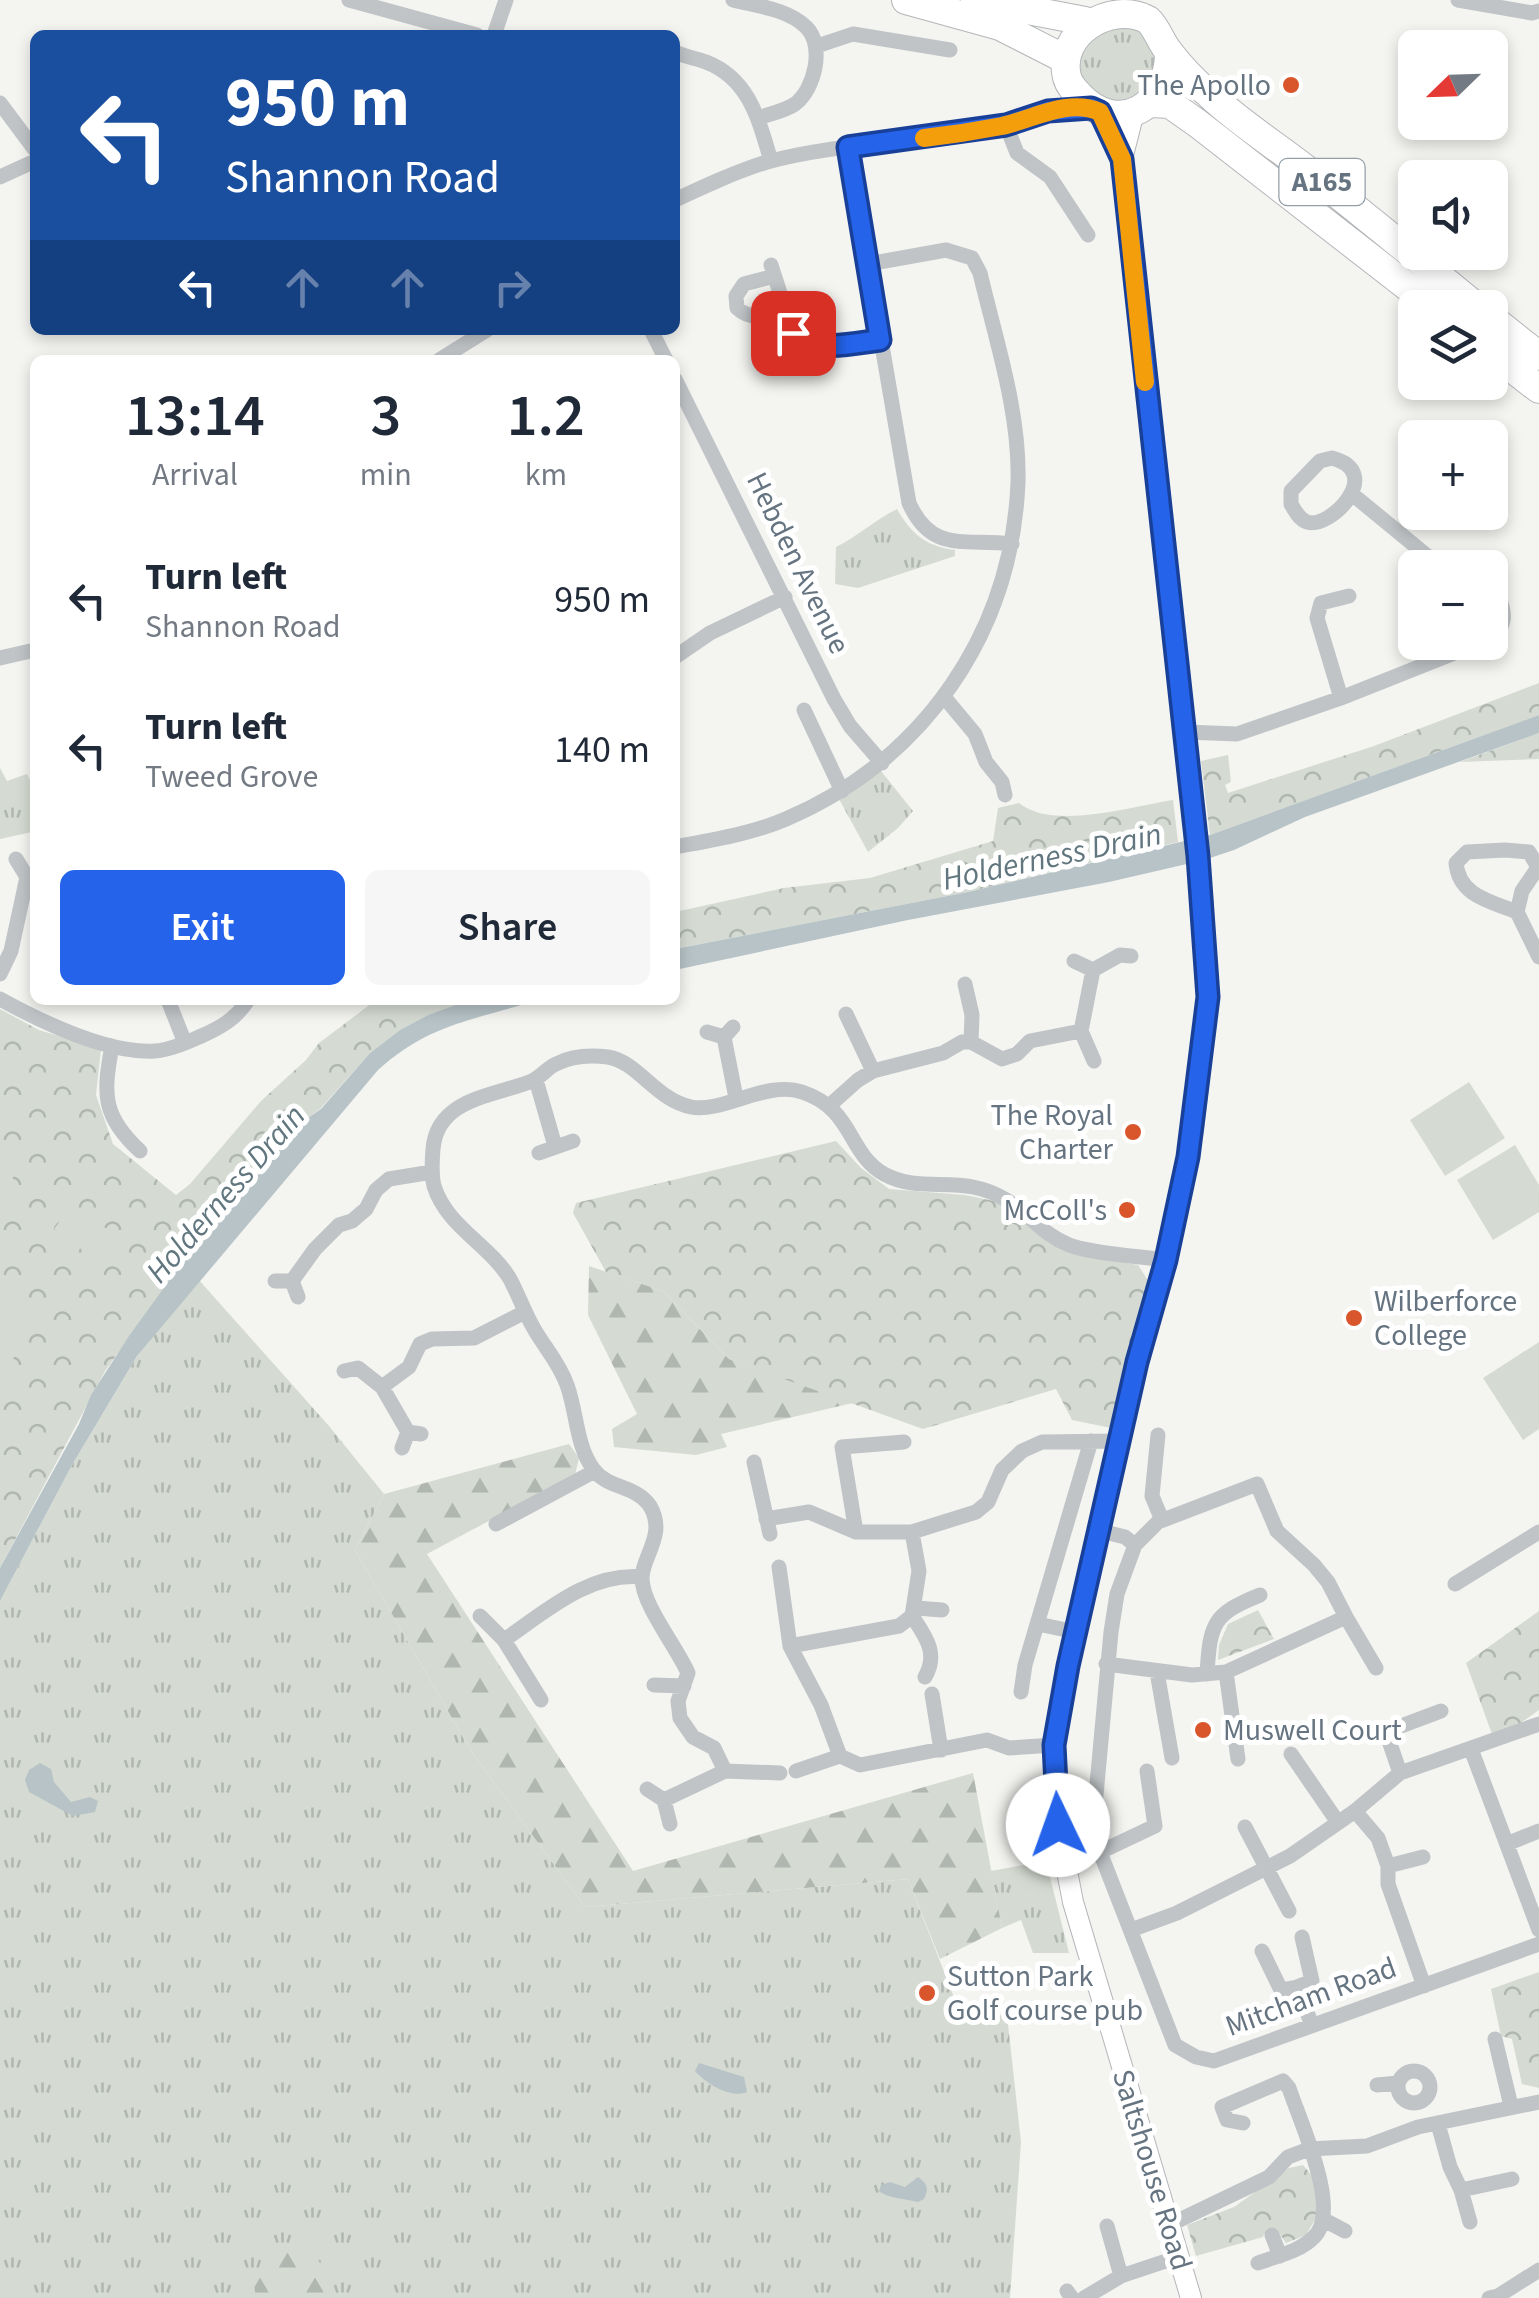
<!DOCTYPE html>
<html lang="en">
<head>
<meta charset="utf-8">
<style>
  body { margin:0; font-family:"Source Sans 3",sans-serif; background:#f6f6f7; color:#1f2937; height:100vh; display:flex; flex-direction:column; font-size:38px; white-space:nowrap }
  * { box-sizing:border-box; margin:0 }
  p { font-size:32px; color:#747a83 }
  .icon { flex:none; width:55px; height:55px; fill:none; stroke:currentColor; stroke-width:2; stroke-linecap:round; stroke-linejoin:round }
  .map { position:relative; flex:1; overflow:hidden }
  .panel { position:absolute; left:30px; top:355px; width:650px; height:650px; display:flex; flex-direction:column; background:#fff; border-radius:15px; box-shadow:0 5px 15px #0003 }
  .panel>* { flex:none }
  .guide { position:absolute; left:30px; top:30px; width:650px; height:305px; border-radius:15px; box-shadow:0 5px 15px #0003; background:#1a4fa0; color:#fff; overflow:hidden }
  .needle { width:65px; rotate:247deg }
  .tools { position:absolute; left:1398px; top:30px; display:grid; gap:20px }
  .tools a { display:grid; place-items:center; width:110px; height:110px; border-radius:15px; background:#fff; box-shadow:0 5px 15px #0003; font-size:50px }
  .pin { position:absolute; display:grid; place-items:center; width:85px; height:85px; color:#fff; margin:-42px; border-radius:20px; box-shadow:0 5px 15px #0006 }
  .me { position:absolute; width:110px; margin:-55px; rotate:357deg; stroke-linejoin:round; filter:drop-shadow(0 0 8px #0008) }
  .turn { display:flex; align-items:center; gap:35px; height:210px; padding:0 30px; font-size:45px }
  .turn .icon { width:130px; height:130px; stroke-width:2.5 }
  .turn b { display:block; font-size:70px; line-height:85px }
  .lanes { display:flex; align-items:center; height:95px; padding:0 30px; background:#0003; justify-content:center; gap:50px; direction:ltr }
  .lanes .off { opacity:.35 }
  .eta { display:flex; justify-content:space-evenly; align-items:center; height:170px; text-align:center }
  .eta b { font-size:60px; font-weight:600; line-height:70px }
  .cta { display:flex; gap:20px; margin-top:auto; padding:20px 30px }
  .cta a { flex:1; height:115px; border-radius:15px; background:#2563eb; color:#fff; font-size:40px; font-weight:600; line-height:115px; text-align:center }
  .cta a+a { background:#f6f6f7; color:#1f2937 }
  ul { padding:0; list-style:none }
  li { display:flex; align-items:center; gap:30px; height:150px; padding:0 30px }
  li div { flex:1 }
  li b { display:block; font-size:38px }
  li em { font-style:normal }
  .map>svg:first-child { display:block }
  .grass { fill:url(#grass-tufts) }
  .forest { fill:url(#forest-firs) }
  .park { fill:url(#park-crowns) }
  .pitch { fill:#d5dbd2 }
  .water { fill:#b7c3c7 }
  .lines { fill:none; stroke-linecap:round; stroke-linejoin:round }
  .secondary-casing { stroke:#b3b7bb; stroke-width:22 }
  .highway-casing { stroke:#b3b6b9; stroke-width:30 }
  .street { stroke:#c0c4c7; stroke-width:15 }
  .secondary { stroke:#fff; stroke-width:20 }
  .highway { stroke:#fff; stroke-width:28 }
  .route-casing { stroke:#184099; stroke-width:25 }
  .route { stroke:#2563eb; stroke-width:18 }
  .slow { stroke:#f59e0b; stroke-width:18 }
  .poi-dot { fill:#d9552c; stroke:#fff; stroke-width:4 }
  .labels { text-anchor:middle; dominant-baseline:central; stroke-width:10; stroke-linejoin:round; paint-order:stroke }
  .shield { fill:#fff; stroke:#939ea6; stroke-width:2.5 }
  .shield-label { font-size:28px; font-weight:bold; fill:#657480 }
  .poi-label { font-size:30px; fill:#657480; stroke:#fff; text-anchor:end }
  .street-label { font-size:30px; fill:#657480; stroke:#fff }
  .water-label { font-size:32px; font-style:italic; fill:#61767e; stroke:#fff }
</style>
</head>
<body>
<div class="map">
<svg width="1539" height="2298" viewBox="0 0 1539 2298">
  <defs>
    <pattern id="grass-tufts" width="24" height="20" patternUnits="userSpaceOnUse" patternTransform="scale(2.5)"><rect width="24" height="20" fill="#d5dbd2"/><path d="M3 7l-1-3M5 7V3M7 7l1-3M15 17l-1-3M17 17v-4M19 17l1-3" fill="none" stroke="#b0b6b0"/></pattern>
    <pattern id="forest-firs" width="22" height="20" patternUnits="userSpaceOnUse" patternTransform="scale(2.5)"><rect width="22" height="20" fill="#d5dbd2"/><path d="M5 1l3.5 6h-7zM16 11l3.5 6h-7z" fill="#b0b6b0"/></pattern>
    <pattern id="park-crowns" width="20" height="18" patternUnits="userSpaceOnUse" patternTransform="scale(2.5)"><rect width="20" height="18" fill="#d5dbd2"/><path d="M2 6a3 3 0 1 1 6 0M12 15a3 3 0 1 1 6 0" fill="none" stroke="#b0b6b0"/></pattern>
  </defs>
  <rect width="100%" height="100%" fill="#f4f4f1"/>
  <!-- grass -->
  <path class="grass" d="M 1126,20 L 1156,44 L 1159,77 L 1130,104 L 1084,94 L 1074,58 L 1076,45 Z
    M 897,509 C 912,535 926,546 955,550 L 955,556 L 858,588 L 835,584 L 836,547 C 858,536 875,520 897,509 Z
    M 0,768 L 7,781 L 27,774 L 35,791 L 35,837 L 32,832 L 0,839 Z
    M 881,771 L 913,811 L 898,828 L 868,852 L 839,799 Z
    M 198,1279 L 329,1426 L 384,1494 L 355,1550 L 471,1751 L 585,1907 L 908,1879 L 960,2013 L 1007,2015 L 1021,2142 L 1010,2298 L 0,2298 L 0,1601 L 72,1465 L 137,1356 Z
    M 1046,1861 L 1069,1953 L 1033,1953 L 1021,1920 L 1002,1928 L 991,1871 Z"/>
  <!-- forest -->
  <path class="forest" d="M 589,1266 L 663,1291 L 729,1359 L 857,1402 L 721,1434 L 727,1447 L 696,1455 L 614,1447 L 612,1429 L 637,1414 L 588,1315 Z
    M 569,1444 L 579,1458 L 575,1475 L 427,1554 L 633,1871 L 973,1773 L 1002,1928 L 940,1959 L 908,1879 L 585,1907 L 471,1751 L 355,1550 L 384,1494 Z
    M 311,2249 L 327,2274 L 327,2298 L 256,2298 L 253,2278 L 275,2255 Z"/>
  <!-- park -->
  <path class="park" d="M 1539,683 L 1539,715 L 1210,835 L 1201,761 L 1228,755 L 1231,782 L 1225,785 L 1228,793 L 1374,746 Z
    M 1539,733 L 1539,759 L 1460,762 Z
    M 1173,800 L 1178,842 L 968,892 L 675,949 L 675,912 L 784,888 L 870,878 L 993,841 L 998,808 L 1019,803 C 1053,831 1132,806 1173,800 Z
    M 376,1000 L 469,1000 L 428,1015 L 400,1030 L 370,1053 L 320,1109 L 294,1127 L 264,1169 L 205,1231 L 105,1371 L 0,1568 L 0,1009 L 39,1030 L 101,1049 L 96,1095 L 113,1144 L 176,1195 L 190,1184 L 261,1101 L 306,1060 L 319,1043 Z
    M 836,1141 L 861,1168 L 889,1189 L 965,1195 L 999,1202 L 1062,1250 L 1138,1265 L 1151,1285 L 1111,1428 L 1072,1420 L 1056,1389 L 923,1429 L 729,1359 L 663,1291 L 606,1272 L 573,1213 L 576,1203 Z
    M 1258,1610 L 1274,1639 L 1218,1660 L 1219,1645 L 1228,1624 Z
    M 1539,1611 L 1539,1710 L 1519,1724 L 1492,1734 L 1466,1663 Z
    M 1539,1972 L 1539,2088 L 1522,2084 L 1512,2039 L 1501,2036 L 1491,1989 Z
    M 1303,2165 L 1314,2178 L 1320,2211 L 1306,2235 L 1286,2243 L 1277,2230 L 1264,2234 L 1263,2237 L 1196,2256 L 1187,2225 L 1234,2207 L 1289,2168 Z"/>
  <!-- pitch -->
  <path class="pitch" d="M 1469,1082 L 1505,1138 L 1445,1176 L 1410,1120 Z
    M 1515,1145 L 1539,1185 L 1539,1212 L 1493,1240 L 1457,1180 Z
    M 0,1147 L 23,1159 L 0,1202 Z
    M 73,1204 L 115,1235 L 97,1261 L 54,1229 Z
    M 0,1287 L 41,1311 L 0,1381 Z
    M 1539,1342 L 1539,1429 L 1523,1440 L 1483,1378 Z"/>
  <!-- water -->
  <path class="water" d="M 1539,715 L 1539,733 L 1305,817 L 1234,850 L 1204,860 L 1109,882 L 908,920 L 675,970 L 675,949 L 968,892 L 1210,835 Z
    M 469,1000 L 537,1000 C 473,1021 430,1023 378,1070 L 137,1356 L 72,1465 L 0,1601 L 0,1568 L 79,1424 L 91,1395 L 129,1336 L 205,1231 L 264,1169 L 294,1127 L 321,1109 L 370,1053 L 400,1030 L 428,1015 Z
    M 40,1763 L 51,1769 L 54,1782 L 71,1802 L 90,1797 L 98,1801 L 95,1812 L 73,1816 L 29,1792 L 25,1780 L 29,1770 Z
    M 699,2063 L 744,2077 L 747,2092 C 732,2099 706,2084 695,2071 Z
    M 918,2177 C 928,2184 929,2189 924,2199 L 918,2202 C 907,2199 886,2198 879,2191 L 881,2185 L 890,2182 L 905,2187 Z"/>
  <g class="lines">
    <!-- secondary casing -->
    <g class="secondary-casing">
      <path id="secondary" d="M 1134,112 L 1122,159 L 1202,896 L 1208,997 L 1193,1130 L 1166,1260 L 1137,1362 L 1068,1666 L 1054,1745 L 1058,1825 L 1073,1902 L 1191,2298"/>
    </g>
    <!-- highway casing -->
    <g class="highway-casing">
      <path id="highway" d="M 906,0 L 1000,26 L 1065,59
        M 975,0 L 1085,21
        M 1169,53 C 1169,105 1119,138 1079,95 C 1074,90 1069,85 1067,77 C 1056,34 1111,0 1148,20 C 1157,28 1161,43 1169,52 C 1180,67 1196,83 1211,96 C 1240,123 1275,145 1307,170 C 1365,215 1421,262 1478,308
        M 1151,103 L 1170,104 L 1197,123 L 1435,308
        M 1490,317 L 1539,356
        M 1490,351 L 1539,389"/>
    </g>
    <!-- street -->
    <path class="street" d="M 349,0 L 477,35
      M 733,0 C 757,6 788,9 806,27 C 825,45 815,89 795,104 C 785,111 769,114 758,118
      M 1458,0 L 1532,13 L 1539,11
      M 494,35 L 506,0
      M 817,46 L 853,34 L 950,50
      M 675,52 C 685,57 696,58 706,62 C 750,79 759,121 771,161
      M 0,103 L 35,150
      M 1006,125 L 1017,153 L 1050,177 L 1088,235
      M 848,147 L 909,503 C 932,554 965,538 1012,544
      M 0,177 L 35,161
      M 675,200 C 705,186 735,172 767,162 C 829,145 894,144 956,134 C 1002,127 1045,109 1091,108
      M 771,265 C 799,350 789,351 881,340
      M 774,276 L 744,284 L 736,296 L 737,308 C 752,322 767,315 786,309
      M 651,330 L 666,360
      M 439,360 L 487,330
      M 675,379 L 834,699 L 850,726 L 882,763
      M 1332,458 C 1386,472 1330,530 1307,522 C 1299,519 1295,511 1291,504 L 1291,491 L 1320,461 Z
      M 1352,494 L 1442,568
      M 1490,593 L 1499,597 C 1506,615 1506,627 1490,639
      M 675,657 L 710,633 L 785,597
      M 0,658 L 35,650
      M 945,698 L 975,734 L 986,762 L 1002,782 L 1005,795
      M 1341,698 L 1317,618 L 1321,603 L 1349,596
      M 804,710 L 842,791
      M 1185,732 L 1237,734 L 1341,698 L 1482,642
      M 675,847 C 712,840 751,834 786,819 C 924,760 1012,633 1018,482 C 1020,412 996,341 980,273 L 972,258 L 946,250 L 868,264
      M 1539,866 L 1522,891 L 1517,912 L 1539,957
      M 1517,912 C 1490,901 1459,896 1456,863 L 1467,852 L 1505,850 L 1529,852 L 1538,867
      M 1074,961 L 1093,970
      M 0,974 L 11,951 L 27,877 L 16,859
      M 965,984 L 972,1015 L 971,1042
      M 0,999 C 42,1022 107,1054 155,1051 C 170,1050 186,1043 199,1037 C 220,1028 236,1019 248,1000
      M 168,1000 L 185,1043
      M 846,1014 L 873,1071
      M 1081,1031 L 1094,1061
      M 707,1032 L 724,1037 L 733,1027
      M 724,1037 L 736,1098
      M 112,1046 C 103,1094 102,1116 140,1151
      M 536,1080 L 555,1146
      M 830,1105 L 858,1080 L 873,1071 L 943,1053 L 962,1042 L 971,1042 L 1002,1059 L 1017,1054 L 1030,1041 L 1081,1031 L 1093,970 L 1120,955 L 1131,956
      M 539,1153 L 573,1141
      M 275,1281 L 292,1281 L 298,1297
      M 292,1281 L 315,1249 L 339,1225 L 352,1221 L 366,1209 L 376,1190 L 389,1179 L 432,1172
      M 344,1371 L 358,1368 L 382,1387 L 408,1432
      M 382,1387 L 409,1367 L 420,1344 L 432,1339 L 474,1338 L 525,1312
      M 1158,1435 L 1152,1496 L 1162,1520
      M 402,1448 L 408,1432 L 421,1434
      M 754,1462 L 770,1534
      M 766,1519 L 809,1512 L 856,1532 L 912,1532 L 976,1512 L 988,1502 L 1002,1470 L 1022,1451 L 1042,1442 L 1120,1441
      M 496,1524 L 595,1471
      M 1101,1531 L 1125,1537 L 1135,1545 L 1117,1594 L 1111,1632 L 1095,1806 L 1100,1852 L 1175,2045 L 1196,2057 L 1214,2061 L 1539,1944
      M 856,1532 L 842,1447 L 904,1442
      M 1135,1545 L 1158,1522 L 1257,1484 L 1277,1531 L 1314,1565 L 1328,1582 L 1346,1617
      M 779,1567 L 790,1646 L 821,1705 L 840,1756 L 860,1765 L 987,1740 L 1009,1748 L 1054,1745
      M 1455,1584 L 1539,1532
      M 916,1608 L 942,1610
      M 480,1616 L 504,1640 L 541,1700
      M 912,1616 C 925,1636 939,1653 925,1677
      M 1038,1624 L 1076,1632
      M 504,1640 C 545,1612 589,1572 642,1577
      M 790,1646 L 899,1626 L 912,1616 L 919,1571 L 912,1532
      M 1106,1664 L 1192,1675 L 1226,1672 L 1346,1617 L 1376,1668
      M 1157,1672 L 1172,1758
      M 1226,1672 L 1238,1759
      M 1207,1674 C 1210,1623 1213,1614 1260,1595
      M 654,1685 L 684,1686
      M 1021,1692 L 1025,1665 L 1091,1441
      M 932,1694 L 941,1750
      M 1386,1732 L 1400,1773
      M 1377,1735 L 1441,1711
      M 1471,1749 L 1539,1930
      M 1291,1754 L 1337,1821
      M 725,1771 L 714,1748 L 693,1737 L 680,1718 L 678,1701 L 688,1673 C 677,1647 642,1605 642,1578 C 642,1556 667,1535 650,1506 C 636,1485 608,1489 594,1470 C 576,1447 577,1412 567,1385 C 559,1362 544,1347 533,1327 C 524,1311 518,1294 510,1279 C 489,1244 447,1227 434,1186 C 431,1174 432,1161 433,1149 C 437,1098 495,1096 532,1081 C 541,1077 547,1068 556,1064 C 571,1056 591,1055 608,1057 C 638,1062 656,1100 691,1107 C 724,1113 766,1080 802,1092 C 854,1109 847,1153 884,1174 C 913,1190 943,1181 973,1187 C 1020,1196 1033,1231 1069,1245 C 1093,1254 1139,1256 1166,1260
      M 796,1771 L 840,1756
      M 647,1789 L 664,1800 L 670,1824
      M 664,1800 L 725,1771 L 780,1773
      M 1355,1811 L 1378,1838 L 1388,1866 L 1388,1884 L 1424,1986
      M 1245,1827 L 1289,1911
      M 1509,1843 L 1539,1831
      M 1100,1852 L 1155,1826 L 1147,1771
      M 1388,1866 L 1423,1857
      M 1131,1930 L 1177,1913 L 1290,1856 L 1355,1811 L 1400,1773 L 1539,1724
      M 1302,1937 L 1312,1981 L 1297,1987 L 1312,2025
      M 1262,1951 L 1281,1990 L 1297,1987
      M 1495,2039 L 1511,2106
      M1398 2087a16 16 0 1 1 32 0a16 16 0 1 1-32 0Z
      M 1377,2085 L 1398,2083
      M 1243,2123 L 1227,2120 L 1222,2107 L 1283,2081 L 1289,2088 C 1300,2122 1342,2210 1314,2237 C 1299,2252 1277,2256 1258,2263
      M 1438,2124 L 1450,2167 L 1461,2190 L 1512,2179
      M 1461,2190 L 1470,2222
      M 1326,2221 L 1345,2231
      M 1169,2225 L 1269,2177 L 1288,2157 L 1309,2149 L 1367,2146 L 1418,2127 L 1539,2102
      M 1107,2226 L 1121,2276
      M 1272,2235 L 1280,2256
      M 1067,2291 L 1072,2298
      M 1084,2298 L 1121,2276 L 1178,2257
      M 1489,2298 L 1498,2296 L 1539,2270"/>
    <!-- secondary -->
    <use href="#secondary" class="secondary"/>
    <!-- highway -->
    <use href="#highway" class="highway"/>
  </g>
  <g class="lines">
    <!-- route casing -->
    <g class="route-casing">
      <path id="route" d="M 793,333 C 818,353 850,344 880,340 L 848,147 L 1006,125 L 1048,111 L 1091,108 L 1100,112 L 1122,159 L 1198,856 L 1208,997 L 1188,1157 L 1166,1260 L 1137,1362 L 1068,1666 L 1054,1745 L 1058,1825"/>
    </g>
    <!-- route -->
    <use href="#route" class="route"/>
    <!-- slow -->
    <path class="slow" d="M 924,138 C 950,135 976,131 1002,126 C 1033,119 1068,98 1100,112 L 1122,159 L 1145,382"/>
  </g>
  <!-- markers -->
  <g class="poi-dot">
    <circle cx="1291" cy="85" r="10"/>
    <circle cx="1133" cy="1132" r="10"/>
    <circle cx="1127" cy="1210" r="10"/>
    <circle cx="1354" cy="1318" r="10"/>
    <circle cx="1203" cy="1730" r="10"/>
    <circle cx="927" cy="1993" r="10"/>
  </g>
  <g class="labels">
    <!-- shield labels -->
    <rect class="shield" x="1279.5" y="159" width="85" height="46" rx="8"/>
    <g class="shield-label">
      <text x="1322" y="182">A165</text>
    </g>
    <!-- poi labels -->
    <g class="poi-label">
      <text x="1271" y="85">The Apollo</text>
      <text x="1113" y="1115">The Royal<tspan x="1113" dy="34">Charter</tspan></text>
      <text x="1107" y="1210">McColl's</text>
      <text x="1374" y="1301" text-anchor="start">Wilberforce<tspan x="1374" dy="34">College</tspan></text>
      <text x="1223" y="1730" text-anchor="start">Muswell Court</text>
      <text x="947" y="1976" text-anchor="start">Sutton Park<tspan x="947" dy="34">Golf course pub</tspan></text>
    </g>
    <!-- street labels -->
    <g class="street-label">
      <text transform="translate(798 563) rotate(64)">Hebden Avenue</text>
      <text transform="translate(1311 1997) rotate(-20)">Mitcham Road</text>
      <text transform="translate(1152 2170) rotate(73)">Saltshouse Road</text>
    </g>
    <!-- water labels -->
    <g class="water-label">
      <text transform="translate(1052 857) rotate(-12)">Holderness Drain</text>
      <text transform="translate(226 1194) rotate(-49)">Holderness Drain</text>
    </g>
  </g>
</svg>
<div class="tools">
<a><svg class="needle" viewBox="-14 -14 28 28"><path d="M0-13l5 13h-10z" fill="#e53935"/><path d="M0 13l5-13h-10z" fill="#747a83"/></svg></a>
<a><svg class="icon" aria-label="sound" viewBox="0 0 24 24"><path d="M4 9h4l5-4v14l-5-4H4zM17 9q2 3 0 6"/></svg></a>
<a><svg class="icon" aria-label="layers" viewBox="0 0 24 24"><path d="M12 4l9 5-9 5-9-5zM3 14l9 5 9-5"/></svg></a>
<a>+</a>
<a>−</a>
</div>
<div class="pin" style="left:793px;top:333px;background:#d93025"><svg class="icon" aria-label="arrive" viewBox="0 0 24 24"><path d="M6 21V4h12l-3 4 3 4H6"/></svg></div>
<svg class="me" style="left:1058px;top:1825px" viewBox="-20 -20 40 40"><circle r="19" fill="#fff"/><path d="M0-13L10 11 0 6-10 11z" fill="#2563eb"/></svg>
<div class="guide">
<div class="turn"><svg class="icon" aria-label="left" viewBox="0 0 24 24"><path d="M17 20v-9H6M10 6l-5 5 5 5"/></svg><div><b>950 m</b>Shannon Road</div></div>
<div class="lanes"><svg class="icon" aria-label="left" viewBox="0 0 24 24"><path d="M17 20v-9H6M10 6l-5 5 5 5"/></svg><svg class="icon off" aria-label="ahead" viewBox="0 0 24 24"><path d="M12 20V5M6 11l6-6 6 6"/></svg><svg class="icon off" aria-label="ahead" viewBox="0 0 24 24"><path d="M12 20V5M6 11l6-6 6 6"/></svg><svg class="icon off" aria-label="right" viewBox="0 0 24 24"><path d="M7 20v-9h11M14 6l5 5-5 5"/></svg></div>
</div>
<section class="panel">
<div class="eta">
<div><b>13:14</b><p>Arrival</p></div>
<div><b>3</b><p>min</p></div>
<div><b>1.2</b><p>km</p></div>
</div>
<ul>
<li><svg class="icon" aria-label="left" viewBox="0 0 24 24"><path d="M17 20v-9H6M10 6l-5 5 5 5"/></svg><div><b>Turn left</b><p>Shannon Road</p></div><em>950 m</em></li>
<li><svg class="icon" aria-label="left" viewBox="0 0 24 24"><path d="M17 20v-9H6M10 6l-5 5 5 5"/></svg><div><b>Turn left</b><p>Tweed Grove</p></div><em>140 m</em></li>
</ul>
<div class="cta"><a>Exit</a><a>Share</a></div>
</section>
</div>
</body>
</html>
